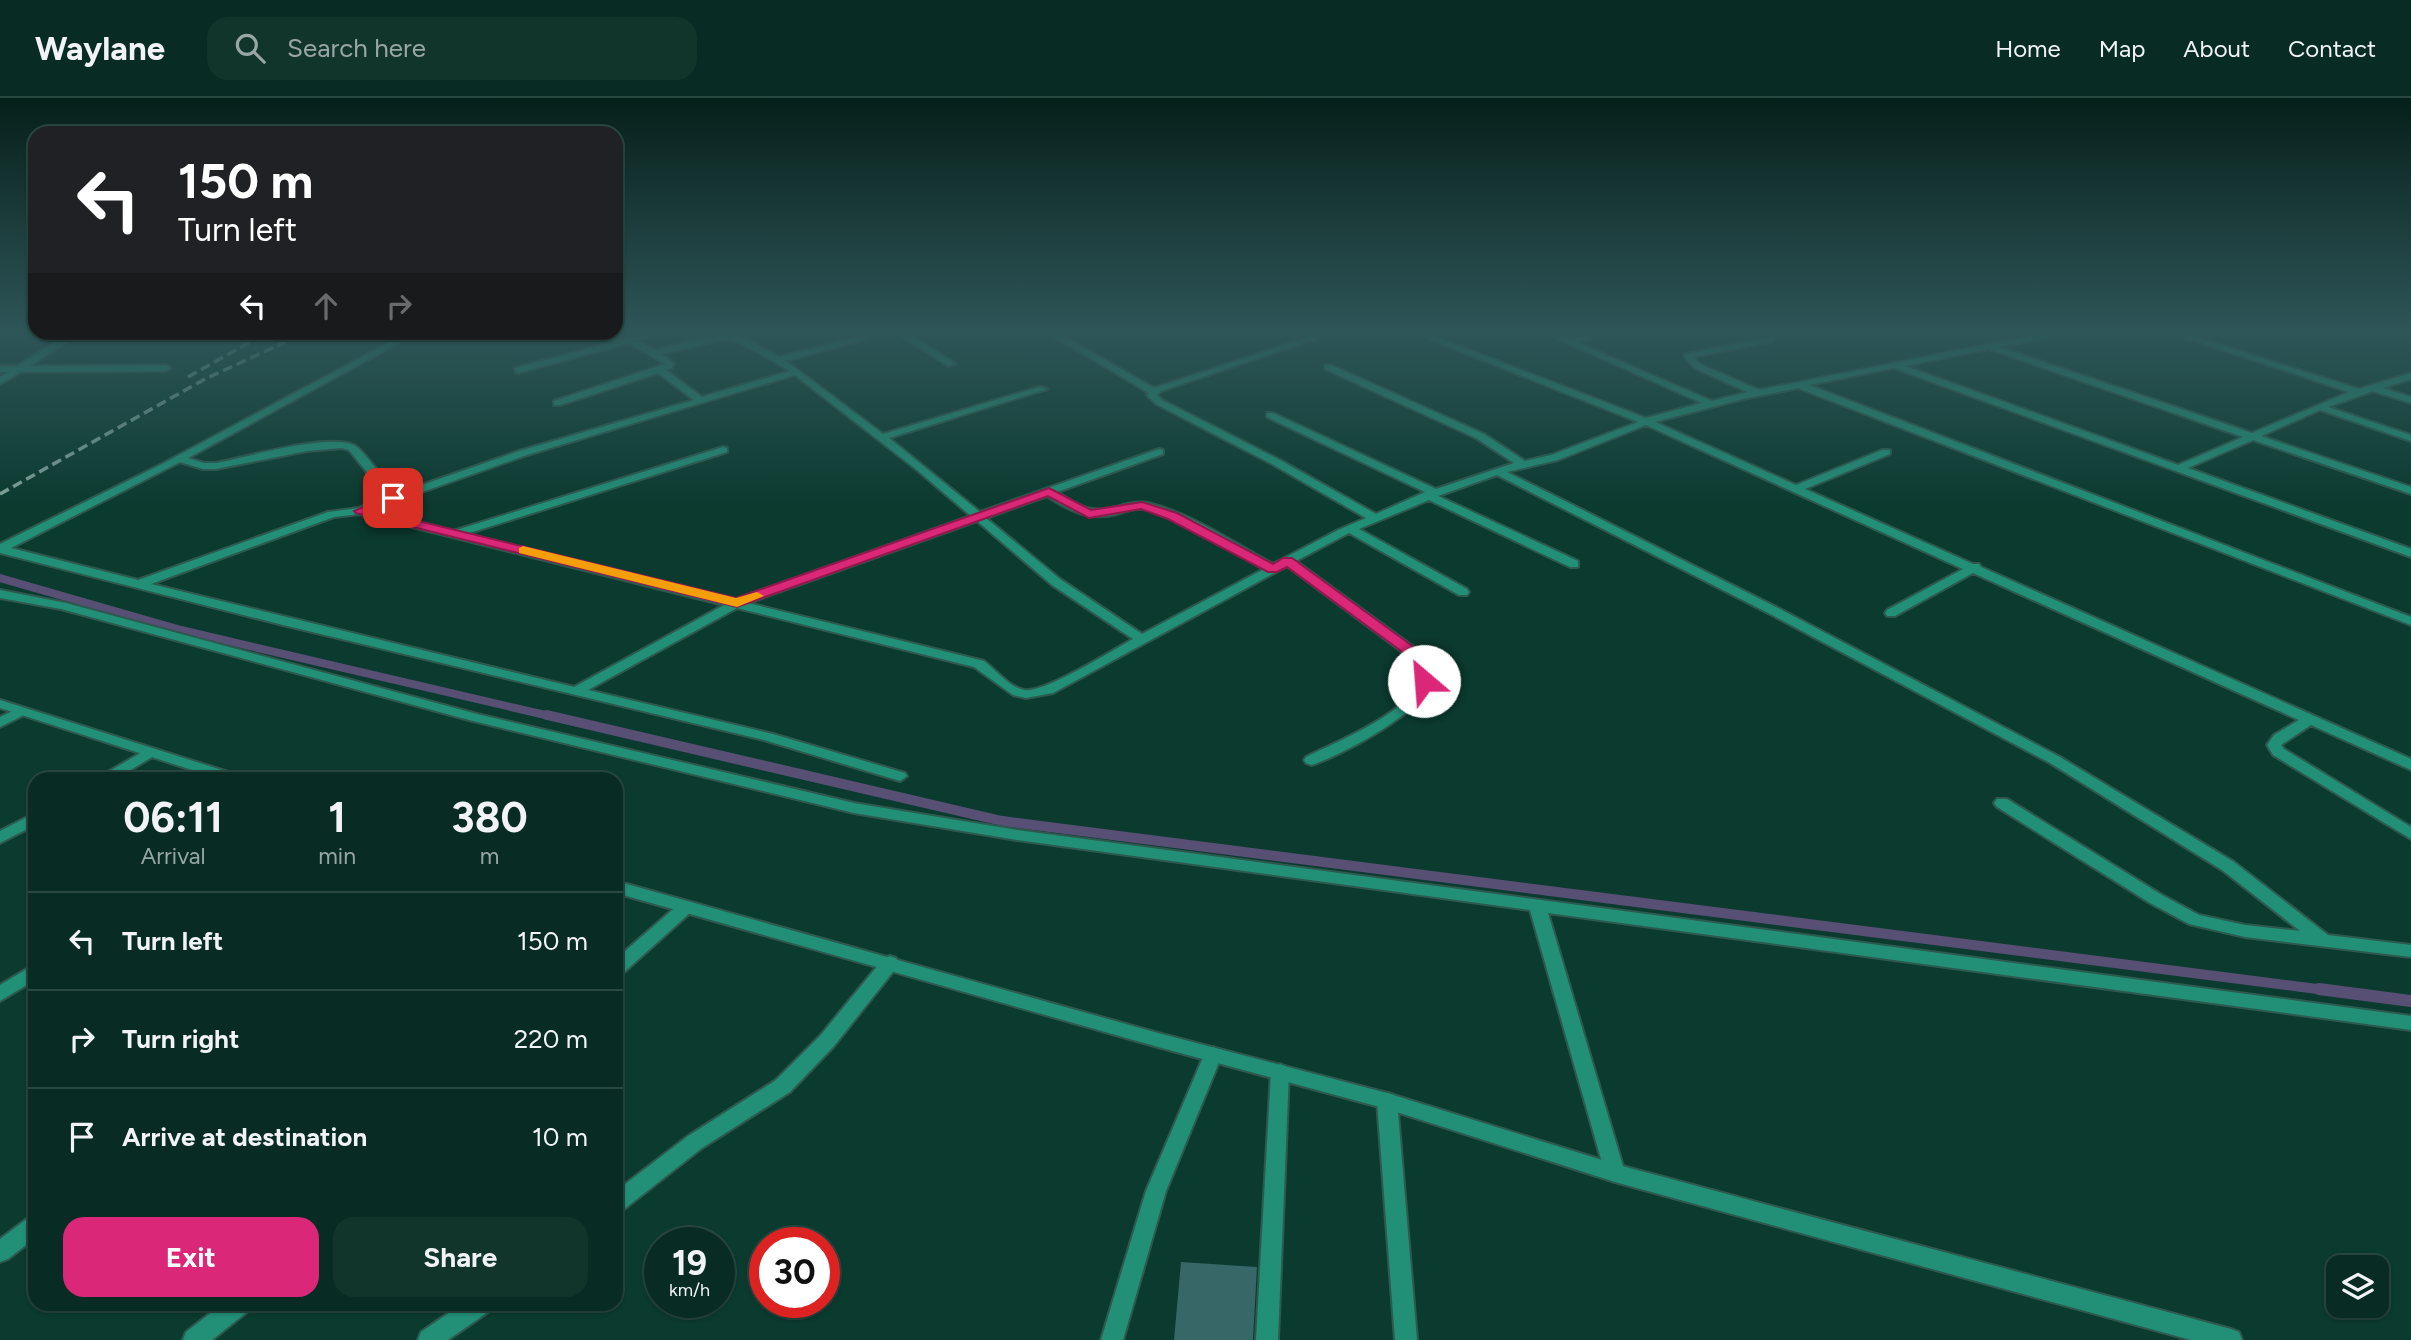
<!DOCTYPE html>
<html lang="en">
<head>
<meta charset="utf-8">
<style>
  body { margin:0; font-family:Figtree,sans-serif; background:#11342b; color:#f1f3f6; height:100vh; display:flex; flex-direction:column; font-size:26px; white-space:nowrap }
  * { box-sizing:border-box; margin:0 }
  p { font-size:23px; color:#98a7a6 }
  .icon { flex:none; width:38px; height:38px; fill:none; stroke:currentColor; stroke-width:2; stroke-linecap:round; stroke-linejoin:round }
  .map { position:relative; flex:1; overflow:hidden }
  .side { position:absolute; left:28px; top:674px; width:595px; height:539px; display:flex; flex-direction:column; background:#082c23; border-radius:21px; box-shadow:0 2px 5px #0004,0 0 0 2px #294841 }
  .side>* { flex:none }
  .guide { position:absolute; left:28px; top:28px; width:595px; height:214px; border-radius:21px; box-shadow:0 2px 5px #0004,0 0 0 2px #294841; background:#202124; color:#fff; overflow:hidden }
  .tools { position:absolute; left:2326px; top:1157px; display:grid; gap:14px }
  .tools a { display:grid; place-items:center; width:63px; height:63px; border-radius:14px; background:#082c23; box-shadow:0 2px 5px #0004,0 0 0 2px #294841; font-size:35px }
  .speed { position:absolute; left:644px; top:1129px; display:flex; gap:14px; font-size:35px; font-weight:700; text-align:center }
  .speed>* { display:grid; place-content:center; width:91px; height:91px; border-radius:50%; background:#082c23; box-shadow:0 2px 5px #0004,0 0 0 2px #294841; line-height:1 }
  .speed small { font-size:18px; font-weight:400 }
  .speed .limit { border:10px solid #d22; background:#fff; color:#111 }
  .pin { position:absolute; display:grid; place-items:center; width:60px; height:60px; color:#fff; margin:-30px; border-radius:14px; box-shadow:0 4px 10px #0006 }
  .me { position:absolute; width:77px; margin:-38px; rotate:333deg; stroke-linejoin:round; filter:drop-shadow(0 0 5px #0008) }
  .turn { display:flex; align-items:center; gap:24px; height:147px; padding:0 35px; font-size:32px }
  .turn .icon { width:91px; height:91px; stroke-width:2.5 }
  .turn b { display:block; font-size:49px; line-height:60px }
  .lanes { display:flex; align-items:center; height:66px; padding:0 35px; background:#0003; justify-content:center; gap:35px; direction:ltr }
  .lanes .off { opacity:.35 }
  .eta { display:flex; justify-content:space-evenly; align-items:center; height:119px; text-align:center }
  .eta b { font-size:42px; font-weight:700; line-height:49px }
  .button { display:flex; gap:14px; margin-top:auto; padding:14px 35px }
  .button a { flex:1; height:80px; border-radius:21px; background:#db2777; color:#fff; font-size:28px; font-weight:700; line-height:80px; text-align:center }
  .button a+a { background:#11342b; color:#f1f3f6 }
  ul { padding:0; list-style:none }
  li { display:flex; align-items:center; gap:21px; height:98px; padding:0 35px; border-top:2px solid #294841 }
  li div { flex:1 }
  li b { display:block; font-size:26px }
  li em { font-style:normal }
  header { display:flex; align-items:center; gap:42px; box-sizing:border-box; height:98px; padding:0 35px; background:#082c23; border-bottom:2px solid #294841 }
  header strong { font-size:33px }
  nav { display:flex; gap:38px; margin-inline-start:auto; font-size:24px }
  .search { width:490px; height:63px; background:#11342b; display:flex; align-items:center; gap:18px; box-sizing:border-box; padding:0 24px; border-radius:21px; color:#98a7a6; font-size:26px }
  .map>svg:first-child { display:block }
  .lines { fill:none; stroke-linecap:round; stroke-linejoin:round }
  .stream-far2 { stroke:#584f75; stroke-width:8 }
  .stream-far1 { stroke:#584f75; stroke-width:10 }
  .stream { stroke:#584f75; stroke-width:12 }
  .building { fill:#376766 }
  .minor-casing { stroke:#2d594e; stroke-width:4 }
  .tertiary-casing { stroke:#2d594e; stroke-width:4 }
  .minor { fill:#228f77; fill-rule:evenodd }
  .tertiary { fill:#228f77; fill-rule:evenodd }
  .rail { stroke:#7fa298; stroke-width:3.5; stroke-dasharray:10 5; stroke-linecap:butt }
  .route { fill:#db2777; stroke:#8e194d; stroke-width:2 }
  .slow { fill:#f59e0b }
</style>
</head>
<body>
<header>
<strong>Waylane</strong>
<div class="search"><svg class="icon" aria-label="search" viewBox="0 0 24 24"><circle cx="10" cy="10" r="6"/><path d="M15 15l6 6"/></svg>Search here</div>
<nav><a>Home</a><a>Map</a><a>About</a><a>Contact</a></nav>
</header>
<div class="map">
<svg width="2411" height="1242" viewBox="0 0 2411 1242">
  <rect width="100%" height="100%" fill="#0b3a2f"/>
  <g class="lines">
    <!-- stream-far2 -->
    <path class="stream-far2" d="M 0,480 L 181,532 L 554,619"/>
    <!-- stream-far1 -->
    <path class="stream-far1" d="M 547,617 L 1002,723 L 2333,893"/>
    <!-- stream -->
    <path class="stream" d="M 2319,891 L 2411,903"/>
  </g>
  <!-- building -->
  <path class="building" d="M 1181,1164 L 1257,1169 L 1253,1242 L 1174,1242 Z"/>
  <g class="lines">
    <!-- minor casing -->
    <g class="minor-casing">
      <path id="minor" d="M 70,235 L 80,235 L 30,268 L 166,267 L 171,270 L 166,273 L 21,274 L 0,286 L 0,279 L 8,274 L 0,274 L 0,268 L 17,268 Z
        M 407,235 L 417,235 L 188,360 L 204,365 L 216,365 C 248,359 326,335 354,347 C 363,351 388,387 396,396 L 519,353 L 694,302 L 658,275 L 560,307 L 554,307 L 554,303 L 665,266 L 629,245 L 518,275 L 515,274 L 515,270 L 648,235 L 661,235 L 638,243 L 655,252 L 725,235 L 745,240 L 779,259 L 874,235 L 887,235 L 786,263 L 883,336 L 1039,289 L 1047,291 L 889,340 L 980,414 L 1159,351 L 1163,352 L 1163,356 L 1057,394 C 1077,408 1092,416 1116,409 C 1127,406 1137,403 1148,405 C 1193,416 1233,445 1273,466 L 1338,432 L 1366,420 L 1272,366 L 1156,306 L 1147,297 L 1149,295 L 1048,235 L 1058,235 L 1154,290 L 1321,235 L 1333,235 L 1161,293 L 1157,297 L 1162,302 L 1280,362 L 1376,416 L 1425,394 L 1267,319 L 1267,315 L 1273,315 L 1436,391 L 1514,365 L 1476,340 L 1325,271 L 1325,267 L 1331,267 L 1484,336 L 1525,363 L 1551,357 L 1638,324 L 1414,235 L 1425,235 L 1646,320 L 1702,305 L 1544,235 C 1553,235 1559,239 1567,240 C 1576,241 1597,235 1609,235 L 1576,244 L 1712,303 L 1748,294 L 1694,270 L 1684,258 L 1685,256 L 1774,239 L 1774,243 L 1694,259 L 1700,266 L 1759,292 L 2044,235 L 2060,235 L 2056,238 L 1999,249 L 2252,335 L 2349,294 L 2171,235 L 2183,235 L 2359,291 L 2411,275 L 2411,281 L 2383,290 L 2411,299 L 2411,305 L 2373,293 L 2328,309 L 2411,337 L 2411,343 L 2320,312 L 2261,338 L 2411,389 L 2411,396 L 2253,342 L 2188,370 L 2411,451 L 2411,459 L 1894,270 L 1809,287 L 2411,519 L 2411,527 L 1798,290 L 1743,301 L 1655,324 L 1796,387 L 1882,352 L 1890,352 L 1890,356 L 1805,391 L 1973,466 L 1979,466 L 1981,469 L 2411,661 L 2411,672 L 2311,627 L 2281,647 L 2284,651 L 2411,729 L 2411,741 L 2273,657 L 2267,647 L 2274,637 L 2299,622 L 1973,475 L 1895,518 L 1887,518 L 1885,515 L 1887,512 L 1963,471 L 1646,327 L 1558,362 L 1507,374 L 1780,511 L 2060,659 L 2234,764 L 2328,837 L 2411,847 L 2411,859 L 2245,839 L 2189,826 L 2150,805 L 1997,709 L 1994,705 L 1997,701 L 2007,701 L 2162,797 L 2199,817 L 2245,827 L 2300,833 L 2222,772 L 2050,665 L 1772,517 L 1497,377 L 1438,398 L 1578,463 L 1578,469 L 1570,469 L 1429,402 L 1359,431 L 1467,491 L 1469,494 L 1467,497 L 1459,497 L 1349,435 L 1296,463 L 1411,547 C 1422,557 1434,568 1431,584 C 1425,613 1339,659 1311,667 L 1306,665 L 1304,662 L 1306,659 C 1334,645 1404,617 1416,587 C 1418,582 1417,576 1417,571 L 1401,553 L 1287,468 L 1053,595 L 1026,600 L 1013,597 L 974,569 L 737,510 L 588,592 L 773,636 L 905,675 L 907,678 L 900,683 L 764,642 L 283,527 L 0,455 L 0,446 L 164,365 ZM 725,241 L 739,244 L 790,273 L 702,299 L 666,272 L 672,270 L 674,265 L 661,256 ZM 1989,251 L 2243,339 L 2178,367 L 1905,268 ZM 795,277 L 917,372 L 971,418 L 734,502 L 466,436 L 727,354 L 727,350 L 723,349 L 453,433 L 371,412 L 527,357 ZM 342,350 L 349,352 L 387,399 L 358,410 L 328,414 L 138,482 L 11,450 L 180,364 L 203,371 L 216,371 L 307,353 ZM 1047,398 C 1070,413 1089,423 1117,416 C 1126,413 1134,410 1144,411 C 1184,418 1228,452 1264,471 L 1142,536 L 1060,481 L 986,420 ZM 360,416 L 724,507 L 574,589 L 151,486 L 334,419 ZM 977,423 L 1052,487 L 1133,541 C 1113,552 1043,596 1024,592 C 1009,589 996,572 984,563 L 748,505 Z
        M 897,235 L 907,235 L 956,266 L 948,268 Z
        M 0,492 L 66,505 L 477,616 L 736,677 L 854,705 L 1017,732 L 2411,918 L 2411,932 L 1548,815 L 1625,1075 L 1622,1081 L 1615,1084 L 1608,1081 L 1605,1075 L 1530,812 L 1017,742 L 854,715 L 469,622 L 61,511 L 0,500 Z
        M 21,609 L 28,613 L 26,616 L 0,629 L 0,619 Z
        M 149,650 L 156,655 L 154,658 L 115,681 L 96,681 Z
        M 35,715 L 35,727 L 0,745 L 0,733 Z
        M 685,804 L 691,806 L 693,810 L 691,814 L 622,876 L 616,878 L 616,861 L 679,806 Z
        M 890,858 L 896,860 L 899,865 L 896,870 L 834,948 L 790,994 L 702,1050 L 623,1112 L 616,1114 L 616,1093 L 688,1038 L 776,982 L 820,938 L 884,860 Z
        M 35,866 L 35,882 L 0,903 L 0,887 Z
        M 1213,949 L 1220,952 L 1222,957 L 1166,1093 L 1123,1242 L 1101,1242 L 1146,1093 L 1204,957 L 1206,952 Z
        M 1280,966 L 1287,969 L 1289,974 L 1278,1242 L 1256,1242 L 1271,974 L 1273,969 Z
        M 1387,995 L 1394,997 L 1397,1003 L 1417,1242 L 1395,1242 L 1377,1003 L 1380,997 Z
        M 35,1117 L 35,1140 L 8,1161 L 0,1164 L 0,1141 L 28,1120 Z
        M 222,1206 L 250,1206 L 247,1214 L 212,1242 L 183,1242 L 186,1234 Z
        M 462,1206 L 491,1206 L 488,1214 L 448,1242 L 418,1242 L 421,1234 Z"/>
    </g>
    <!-- tertiary casing -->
    <g class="tertiary-casing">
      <path id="tertiary" d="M 0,602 L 241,678 L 243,681 L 220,681 L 0,610 Z
        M 616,783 L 1158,935 L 1387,995 L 1615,1066 L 2231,1231 L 2239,1234 L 2242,1242 L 2191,1242 L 1615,1084 L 1387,1011 L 1158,949 L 616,795 Z"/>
    </g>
    <!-- minor -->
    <use href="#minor" class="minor"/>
    <!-- tertiary -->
    <use href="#tertiary" class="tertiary"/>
    <!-- rail -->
    <path class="rail" d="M 188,279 L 266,235
      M 0,396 L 205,281 L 305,235"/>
  </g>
  <!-- sky -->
  <linearGradient id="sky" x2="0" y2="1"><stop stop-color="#06201a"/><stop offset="0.57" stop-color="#2e5558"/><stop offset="1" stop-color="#2e5558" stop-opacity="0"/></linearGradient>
  <rect width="2411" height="409" fill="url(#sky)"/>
  <!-- route -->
  <path class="route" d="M 1049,390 L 1091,412 L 1142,404 L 1177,415 L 1273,466 L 1283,460 L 1292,460 L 1411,547 C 1423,558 1432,566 1432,583 L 1424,587 L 1419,586 L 1412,564 L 1401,553 L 1287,469 L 1277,474 L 1268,474 L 1168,421 L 1141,411 L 1089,420 L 1048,398 L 737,509 L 356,415 L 354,413 L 393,397 L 399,400 L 398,403 L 373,412 L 736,500 Z"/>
  <!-- slow -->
  <path class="slow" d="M 523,448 L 736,500 L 757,494 L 764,498 L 737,509 L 519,455 L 519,450 Z"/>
</svg>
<div class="tools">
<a><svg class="icon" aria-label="layers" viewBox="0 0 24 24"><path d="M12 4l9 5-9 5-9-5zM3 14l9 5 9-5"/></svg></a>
</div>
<div class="speed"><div>19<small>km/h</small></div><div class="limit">30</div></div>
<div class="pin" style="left:393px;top:400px;background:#d93025"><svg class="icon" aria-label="arrive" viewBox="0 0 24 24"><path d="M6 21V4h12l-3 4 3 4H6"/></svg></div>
<svg class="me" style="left:1424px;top:583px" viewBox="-20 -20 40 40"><circle r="19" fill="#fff"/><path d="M0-13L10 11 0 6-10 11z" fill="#db2777"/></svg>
<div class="guide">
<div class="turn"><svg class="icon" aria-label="left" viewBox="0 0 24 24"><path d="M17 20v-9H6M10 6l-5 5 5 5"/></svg><div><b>150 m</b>Turn left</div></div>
<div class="lanes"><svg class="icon" aria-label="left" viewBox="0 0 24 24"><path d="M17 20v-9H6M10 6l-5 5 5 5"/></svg><svg class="icon off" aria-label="ahead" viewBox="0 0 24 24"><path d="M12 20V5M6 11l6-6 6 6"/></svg><svg class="icon off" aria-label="right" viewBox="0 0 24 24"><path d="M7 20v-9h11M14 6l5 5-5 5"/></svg></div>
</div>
<section class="side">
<div class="eta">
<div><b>06:11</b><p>Arrival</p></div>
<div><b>1</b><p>min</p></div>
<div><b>380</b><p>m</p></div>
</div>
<ul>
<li><svg class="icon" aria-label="left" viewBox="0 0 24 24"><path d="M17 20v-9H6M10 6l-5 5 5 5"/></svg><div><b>Turn left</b></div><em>150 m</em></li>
<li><svg class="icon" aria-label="right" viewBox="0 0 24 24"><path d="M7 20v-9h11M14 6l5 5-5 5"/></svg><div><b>Turn right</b></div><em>220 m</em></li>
<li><svg class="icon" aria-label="arrive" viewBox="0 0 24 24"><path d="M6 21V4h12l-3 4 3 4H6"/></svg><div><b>Arrive at destination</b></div><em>10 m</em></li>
</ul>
<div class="button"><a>Exit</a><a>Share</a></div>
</section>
</div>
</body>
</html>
